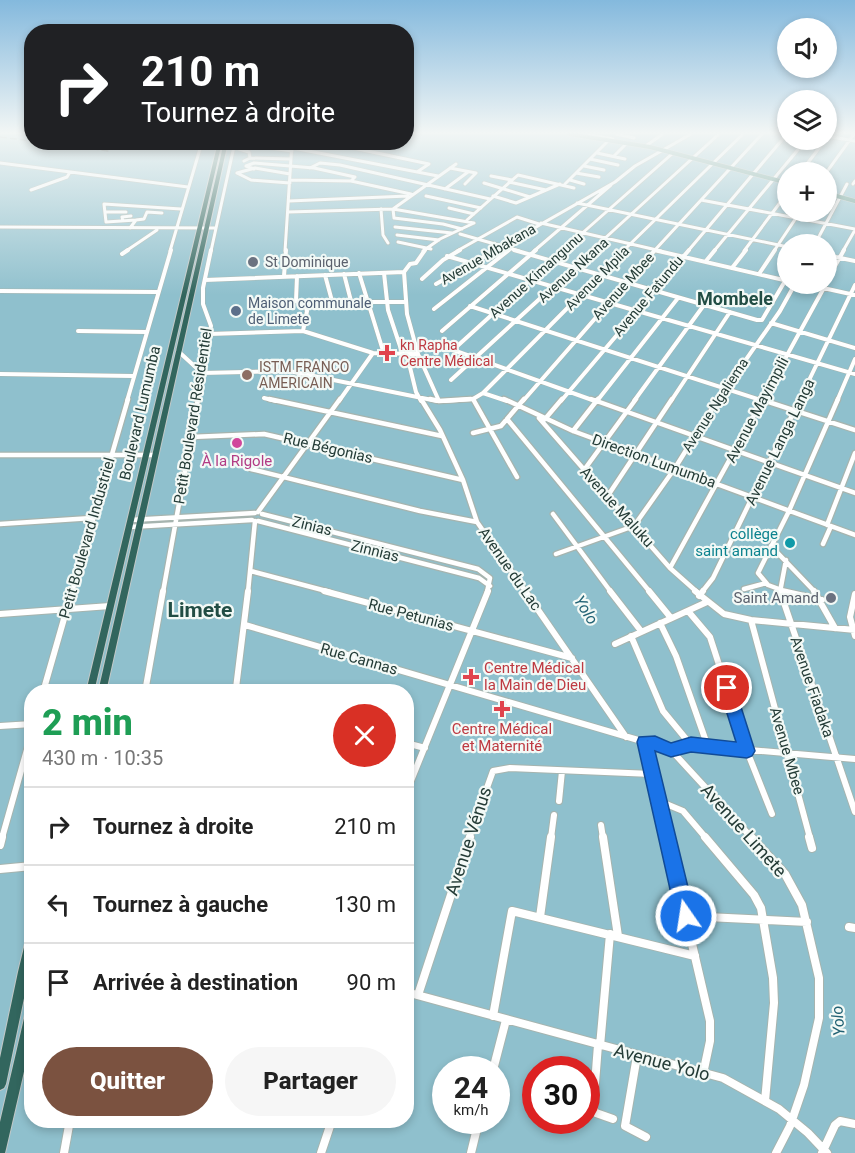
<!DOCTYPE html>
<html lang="fr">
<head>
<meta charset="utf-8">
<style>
  body { margin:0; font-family:Roboto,sans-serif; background:#f6f6f6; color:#222; height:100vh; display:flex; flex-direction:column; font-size:22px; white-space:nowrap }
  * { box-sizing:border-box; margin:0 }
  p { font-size:20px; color:#767676 }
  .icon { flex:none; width:33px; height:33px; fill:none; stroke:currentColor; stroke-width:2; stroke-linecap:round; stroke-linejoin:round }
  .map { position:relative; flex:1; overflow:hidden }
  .details { position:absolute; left:24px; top:684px; width:390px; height:444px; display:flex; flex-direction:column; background:#fff; border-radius:24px; box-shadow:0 3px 9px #0003 }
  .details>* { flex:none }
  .banner { position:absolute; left:24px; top:24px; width:390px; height:126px; border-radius:24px; box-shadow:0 3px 9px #0003; background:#202124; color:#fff; overflow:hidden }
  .tools { position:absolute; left:777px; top:18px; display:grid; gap:12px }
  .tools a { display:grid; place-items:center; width:60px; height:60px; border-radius:50%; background:#fff; box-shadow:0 3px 9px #0003; font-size:30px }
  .speed { position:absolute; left:432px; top:1056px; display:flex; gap:12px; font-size:30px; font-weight:700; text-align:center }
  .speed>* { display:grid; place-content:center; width:78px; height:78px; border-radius:50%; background:#fff; box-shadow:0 3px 9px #0003; line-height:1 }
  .speed small { font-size:15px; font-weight:400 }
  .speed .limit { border:9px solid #d22; background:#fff; color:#111 }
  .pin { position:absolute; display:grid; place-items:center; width:51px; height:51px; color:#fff; margin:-26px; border:3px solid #fff; border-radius:50%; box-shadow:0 2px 6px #0007 }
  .me { position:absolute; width:66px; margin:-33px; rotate:347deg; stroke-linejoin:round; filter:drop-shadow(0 0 4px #0008) }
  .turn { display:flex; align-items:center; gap:21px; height:126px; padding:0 18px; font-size:27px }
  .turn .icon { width:78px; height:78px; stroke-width:2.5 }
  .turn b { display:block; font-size:42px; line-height:51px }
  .round { display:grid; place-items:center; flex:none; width:63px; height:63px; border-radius:32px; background:#f6f6f6 }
  .head { display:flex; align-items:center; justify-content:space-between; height:102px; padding:0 18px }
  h1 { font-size:36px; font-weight:800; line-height:45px; color:#1e9e55 }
  .action { display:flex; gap:12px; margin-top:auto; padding:12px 18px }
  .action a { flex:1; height:69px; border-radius:36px; background:#7b5240; color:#fff; font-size:24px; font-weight:800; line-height:69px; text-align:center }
  .action a+a { background:#f6f6f6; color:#222 }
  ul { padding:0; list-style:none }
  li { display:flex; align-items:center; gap:18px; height:78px; padding:0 18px; border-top:2px solid #e0e0e0 }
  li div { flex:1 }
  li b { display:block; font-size:22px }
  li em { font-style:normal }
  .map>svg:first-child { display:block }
  .water { fill:#8fc0cd; fill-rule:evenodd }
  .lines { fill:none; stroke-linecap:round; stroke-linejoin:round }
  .minor-far4-casing { stroke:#a6b4af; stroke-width:4.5 }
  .minor-far3-casing { stroke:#a6b4af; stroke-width:5 }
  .minor-far2-casing { stroke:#a6b4af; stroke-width:7 }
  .minor-far1-casing { stroke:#a6b4af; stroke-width:8 }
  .minor-casing { stroke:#a6b4af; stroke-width:10 }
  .major-casing { stroke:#c2c8c7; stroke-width:5 }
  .highway-casing { stroke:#c2c8c7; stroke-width:2 }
  .minor-far4 { stroke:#fff; stroke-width:3 }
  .minor-far3 { stroke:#fff; stroke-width:4 }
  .minor-far2 { stroke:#fff; stroke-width:4.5 }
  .minor-far1 { stroke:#fff; stroke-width:6 }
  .minor { stroke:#fff; stroke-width:8 }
  .major { stroke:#6b9e94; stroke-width:4 }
  .highway { fill:#32665e; fill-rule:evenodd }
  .rail { stroke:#5e7772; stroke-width:1.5; stroke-dasharray:7 3; stroke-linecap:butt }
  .route { fill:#1a73e8; stroke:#114b97; stroke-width:1.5 }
  .worship-dot { fill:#6b7280; stroke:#f3f9f6; stroke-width:2 }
  .service-dot { fill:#5c6f8a; stroke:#f3f9f6; stroke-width:2 }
  .health-dot { fill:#e0444e; stroke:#f3f9f6; stroke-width:2 }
  .education-dot { fill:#8d6e63; stroke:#f3f9f6; stroke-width:2 }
  .hotel-dot { fill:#d1479c; stroke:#f3f9f6; stroke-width:2 }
  .culture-dot { fill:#0f9aa8; stroke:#f3f9f6; stroke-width:2 }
  .labels { text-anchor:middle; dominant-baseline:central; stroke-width:4.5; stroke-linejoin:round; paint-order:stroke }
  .far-street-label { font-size:14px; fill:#243c37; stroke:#f3f9f6 }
  .far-worship-label { font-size:14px; fill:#5b616d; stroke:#f3f9f6; text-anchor:start }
  .far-service-label { font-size:14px; fill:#4e5e75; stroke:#f3f9f6; text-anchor:start }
  .far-health-label { font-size:14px; fill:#be3a42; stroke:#f3f9f6; text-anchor:start }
  .far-education-label { font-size:14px; fill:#785e54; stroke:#f3f9f6; text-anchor:start }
  .street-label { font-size:15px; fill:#243c37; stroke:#f3f9f6 }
  .hotel-label { font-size:15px; fill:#b23c85; stroke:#f3f9f6 }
  .culture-label { font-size:15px; fill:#0d838f; stroke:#f3f9f6; text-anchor:end }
  .worship-label { font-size:15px; fill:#5b616d; stroke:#f3f9f6; text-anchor:end }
  .health-label { font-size:15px; fill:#be3a42; stroke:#f3f9f6; text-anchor:start }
  .water-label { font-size:16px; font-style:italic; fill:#226274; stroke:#f3f9f6 }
  .far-district-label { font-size:18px; font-weight:bold; fill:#214d44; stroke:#f3f9f6 }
  .near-street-label { font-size:18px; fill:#243c37; stroke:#f3f9f6 }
  .district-label { font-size:21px; font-weight:bold; fill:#214d44; stroke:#f3f9f6 }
</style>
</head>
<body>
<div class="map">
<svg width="855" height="1153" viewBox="0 0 855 1153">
  <rect width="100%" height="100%" fill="#e3ece8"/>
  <!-- water -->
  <path class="water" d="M 0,134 L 31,134 L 32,142 L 406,142 L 407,134 L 787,134 L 788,140 L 826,140 L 827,134 L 855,134 L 855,1153 L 0,1153 ZM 788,172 L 826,172 L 826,212 L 788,212 ZM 788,244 L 826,244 L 826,284 L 788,284 ZM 32,692 L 406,692 L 406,1120 L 32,1120 ZM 446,1070 L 496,1070 L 496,1120 L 446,1120 ZM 536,1070 L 586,1070 L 586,1120 L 536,1120 Z"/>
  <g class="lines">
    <!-- minor-far4 casing -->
    <g class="minor-far4-casing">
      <path id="minor-far4" d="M 585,134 L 613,139
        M 616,134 L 634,138
        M 826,136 L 855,141
        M 242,142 L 239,149 L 249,152 L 250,158
        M 258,142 L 271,148 L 292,151
        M 262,142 L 438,176
        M 325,142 L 429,164 L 417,172
        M 647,145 L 663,134
        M 597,153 L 625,159
        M 614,156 L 627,143
        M 590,159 L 618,165
        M 244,161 L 250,158 L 291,159
        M 0,163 L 188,187
        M 456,164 L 393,209 L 394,218 L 443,224 L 462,229
        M 584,166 L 604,170
        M 310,168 L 320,163 L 340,165 L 490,199
        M 450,168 L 476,173
        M 254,169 L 246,166 L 254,163 L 314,168 L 355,177 L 351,181 L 290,180
        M 801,172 L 825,140
        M 237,173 L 255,168 L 290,174
        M 237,173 L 251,180 L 290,183
        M 576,173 L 599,177
        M 826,173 L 854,134
        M 491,176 L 512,180
        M 570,180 L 584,184
        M 351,181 L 411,194
        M 509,182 L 546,190
        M 484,183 L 530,197
        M 465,184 L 476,173
        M 565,184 L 610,139
        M 853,184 L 855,181
        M 445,189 L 468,172
        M 31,190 L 67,177 L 70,172
        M 426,196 L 481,208
        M 493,196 L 516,203 L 560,184
        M 701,200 L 855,229
        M 289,201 L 408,196
        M 577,203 L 788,247
        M 449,208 L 474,214
        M 381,209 L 383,235 L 388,243
        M 105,212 L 126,212
        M 288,212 L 393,209 L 474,223
        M 136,220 L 144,219 L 147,212 L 162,213
        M 467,220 L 518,175 L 574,188
        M 123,221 L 122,217 L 131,216
        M 541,223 L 661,251
        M 0,227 L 216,228
        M 395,227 L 452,233
        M 130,228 L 136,220 L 106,222 L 104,204 L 181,209
        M 460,234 L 519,251
        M 397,235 L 439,240
        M 398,242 L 431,249
        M 815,244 L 847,184
        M 126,251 L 157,230
        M 170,251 L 202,142
        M 211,251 L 235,142
        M 285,251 L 292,143
        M 423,251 L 440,239 L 474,223
        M 457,251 L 517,217 L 539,224
        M 494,251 L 615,182 L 635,166 L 691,134
        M 534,251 L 611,185
        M 562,251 L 673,153
        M 591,251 L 719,134
        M 623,251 L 743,134
        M 654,251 L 762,134
        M 688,251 L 787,134
        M 714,251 L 806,140
        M 744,251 L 788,192
        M 774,251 L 800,212
        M 843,251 L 855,230"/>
    </g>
    <!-- minor-far3 casing -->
    <g class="minor-far3-casing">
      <path id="minor-far3" d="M 425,250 L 416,263 L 410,264 L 404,272 L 407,314 L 418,354 L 439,401
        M 514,250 L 757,320 L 762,320 L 788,276
        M 563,250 L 453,350 L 595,401
        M 654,250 L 788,281
        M 122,254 L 128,250
        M 826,255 L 855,261
        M 447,256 L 855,374
        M 706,261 L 715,250
        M 732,268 L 746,250
        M 359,273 L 384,354
        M 384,273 L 388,310 L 403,355
        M 344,274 L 351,301
        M 759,274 L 775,250
        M 325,275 L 332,301
        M 284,276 L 286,250
        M 297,276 L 296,301 L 299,302 L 405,302
        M 422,279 L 443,260 L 460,250
        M 205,280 L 404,272
        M 826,282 L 844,250
        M 436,284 L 496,250
        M 805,284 L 855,295
        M 0,291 L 157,292
        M 470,306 L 764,401
        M 434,309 L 509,250
        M 771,323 L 855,348
        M 78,331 L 146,332
        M 303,331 L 307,311 L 304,302
        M 442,331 L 536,250
        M 209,334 L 303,331 L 373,353 L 418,354
        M 178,351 L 202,373 L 289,371 L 437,401
        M 407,355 L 416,392 L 421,401
        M 0,374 L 133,376
        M 451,380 L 593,250
        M 483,393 L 625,250
        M 264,398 L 276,401
        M 127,401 L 171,250
        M 198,401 L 211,326 L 203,304 L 203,288 L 211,250
        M 339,401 L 373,353
        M 445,401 L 473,399 L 483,393 L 507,401
        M 523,401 L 655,250
        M 561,401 L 689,250
        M 597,401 L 678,298
        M 634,401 L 704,305
        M 671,401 L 730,312
        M 717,401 L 780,311 L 795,284
        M 762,401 L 826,284
        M 799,401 L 855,285
        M 837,401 L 855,359"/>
    </g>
    <!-- minor-far2 casing -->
    <g class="minor-far2-casing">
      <path id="minor-far2" d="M 269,399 L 442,436
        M 421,399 L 440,430 L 463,480 L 477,522 L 526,592
        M 430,399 L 439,401 L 471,399
        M 473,399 L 517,477
        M 504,399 L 573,431 L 855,535
        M 591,399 L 855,493
        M 759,399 L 855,430
        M 539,418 L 670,568 L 697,592
        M 507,419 L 650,592
        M 545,419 L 562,399
        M 573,431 L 598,399
        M 473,433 L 501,426 L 524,399
        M 191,437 L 264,434 L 463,480
        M 0,455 L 155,455
        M 251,469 L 420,511 L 477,522
        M 584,470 L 636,399
        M 607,497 L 672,399
        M 258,512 L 340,399
        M 262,514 L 478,569 L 490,578 L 487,592
        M 553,514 L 611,592
        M 130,520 L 255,513
        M 258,521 L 479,578 L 490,586
        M 0,524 L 92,518
        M 827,525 L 855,453
        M 129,527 L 252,520
        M 823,544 L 831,526
        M 771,546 L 815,592
        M 556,554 L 634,526 L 675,468 L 718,399
        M 670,568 L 763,399
        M 251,571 L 330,592
        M 744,589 L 766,583
        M 72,592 L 128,399
        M 163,592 L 198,399
        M 248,592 L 255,521
        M 702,592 L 713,578 L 800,399
        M 780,592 L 786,560
        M 787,592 L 768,585 L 758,573 L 789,511 L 838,399"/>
    </g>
    <!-- minor-far1 casing -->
    <g class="minor-far1-casing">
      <path id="minor-far1" d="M 324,591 L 572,658
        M 525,591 L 626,737
        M 610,591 L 641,631
        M 649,591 L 671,618
        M 695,591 L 724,614 L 751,620 L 855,630
        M 780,591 L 855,812
        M 782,591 L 822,600
        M 814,591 L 835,628
        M 855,594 L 850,617 L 855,636
        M 699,596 L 703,591
        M 688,611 L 710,637 L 747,751 L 772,814
        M 0,614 L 110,606
        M 751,620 L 810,838
        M 660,623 L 676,656 L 708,747
        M 245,625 L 645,742 L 655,743 L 671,750 L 752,838
        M 631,636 L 663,711 L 691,745
        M 615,644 L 707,602
        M 43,692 L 72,591
        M 145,692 L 163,591
        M 176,692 L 199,689
        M 246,692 L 236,688 L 248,591
        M 0,726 L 32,724
        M 645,742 L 667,838
        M 406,743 L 425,748
        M 671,750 L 691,745 L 855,759
        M 406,793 L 488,591
        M 559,801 L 562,771
        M 659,801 L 683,811 L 706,838
        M 601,825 L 603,838
        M 2,838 L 32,732
        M 469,838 L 493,771 L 510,768 L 652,774
        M 551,838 L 554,815"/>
    </g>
    <!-- minor casing -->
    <g class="minor-casing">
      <path id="minor" d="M 603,837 L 618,936
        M 667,837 L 710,1021 L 710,1041 L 703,1074
        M 705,837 L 754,895 L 761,908 L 773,978 L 774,1003 L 765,1101
        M 751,837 L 785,874 L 802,905 L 819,978 L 819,1018 L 804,1085 L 790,1126 L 776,1153
        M 809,837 L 812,848
        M 0,845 L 2,837
        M 0,869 L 32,866
        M 686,916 L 807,922
        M 540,917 L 551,837
        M 849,927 L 855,928
        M 406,992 L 723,1078 L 779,1109 L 808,1133 L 827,1153
        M 418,995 L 470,837
        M 493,1016 L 512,911 L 695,956
        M 598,1045 L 593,1109 L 596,1113 L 613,1119
        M 600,1046 L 610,934
        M 637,1056 L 625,1126 L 646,1137
        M 493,1070 L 506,1020
        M 64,1153 L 70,1120
        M 321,1153 L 332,1120
        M 471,1153 L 479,1120
        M 822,1153 L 835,1125 L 840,1121 L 855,1124"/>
    </g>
    <!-- major casing -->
    <g class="major-casing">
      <path id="major" d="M 569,134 L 650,147 L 788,183
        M 826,193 L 855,201"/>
    </g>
    <!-- highway casing -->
    <g class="highway-casing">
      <path id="highway" d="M 218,142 L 222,142 L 94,692 L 86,692 Z
        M 224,142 L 228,142 L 106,692 L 98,692 Z
        M 32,930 L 32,960 L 6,1084 L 4,1088 L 0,1090 L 0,1058 L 18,972 L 28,931 Z
        M 32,1005 L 32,1037 L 6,1149 L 5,1153 L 0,1153 L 0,1122 L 26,1010 L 28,1006 Z"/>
    </g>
    <!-- minor-far4 -->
    <use href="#minor-far4" class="minor-far4"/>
    <!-- minor-far3 -->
    <use href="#minor-far3" class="minor-far3"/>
    <!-- minor-far2 -->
    <use href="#minor-far2" class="minor-far2"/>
    <!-- minor-far1 -->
    <use href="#minor-far1" class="minor-far1"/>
    <!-- minor -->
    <use href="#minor" class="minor"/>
    <!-- major -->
    <use href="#major" class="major"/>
    <!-- highway -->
    <use href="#highway" class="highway"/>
    <!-- rail -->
    <path class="rail" d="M 0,137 L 32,141
      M 42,142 L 109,151"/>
  </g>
  <!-- sky -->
  <linearGradient id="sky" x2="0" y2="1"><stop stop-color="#84b9dd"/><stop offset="0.45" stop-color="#f2f6f5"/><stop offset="1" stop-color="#f2f6f5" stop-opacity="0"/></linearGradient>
  <rect width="855" height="295" fill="url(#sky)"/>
  <!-- route -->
  <path class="route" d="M 727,682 L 732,684 L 735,688 L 755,751 L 752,756 L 747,758 L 691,752 L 671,757 L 655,751 L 695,916 L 692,922 L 686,925 L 679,922 L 676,916 L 637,742 L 639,737 L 655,736 L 671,743 L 691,737 L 736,742 L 719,688 L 721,684 Z"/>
  <!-- markers -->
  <g class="worship-dot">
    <circle cx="253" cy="262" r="6"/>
    <circle cx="831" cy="598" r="6"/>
  </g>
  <circle class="service-dot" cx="236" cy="311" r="6"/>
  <g class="health-dot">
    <path d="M384 344h6v6h6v6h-6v6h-6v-6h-6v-6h6z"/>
    <path d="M468 668h6v6h6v6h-6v6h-6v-6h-6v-6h6z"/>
    <path d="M499 700h6v6h6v6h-6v6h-6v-6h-6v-6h6z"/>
  </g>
  <circle class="education-dot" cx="247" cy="375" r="6"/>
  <circle class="hotel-dot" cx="237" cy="443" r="6"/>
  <circle class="culture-dot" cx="790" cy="543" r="6"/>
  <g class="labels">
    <!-- far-street labels -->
    <g class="far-street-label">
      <text transform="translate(488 254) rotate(-30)">Avenue Mbakana</text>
      <text transform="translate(573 270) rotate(-42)">Avenue Nkana</text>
      <text transform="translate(536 275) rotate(-42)">Avenue Kimangunu</text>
      <text transform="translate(597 278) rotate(-45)">Avenue Mpila</text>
      <text transform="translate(623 286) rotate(-48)">Avenue Mbee</text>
      <text transform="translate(648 296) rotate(-50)">Avenue Fatundu</text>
      <text transform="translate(715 405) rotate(-57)">Avenue Ngaliema</text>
    </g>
    <!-- far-worship labels -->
    <g class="far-worship-label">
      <text x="265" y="262">St Dominique</text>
    </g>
    <!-- far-service labels -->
    <g class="far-service-label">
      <text x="248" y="303">Maison communale<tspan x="248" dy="16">de Limete</tspan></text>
    </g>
    <!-- far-health labels -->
    <g class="far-health-label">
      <text x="400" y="345">kn Rapha<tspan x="400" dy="16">Centre Médical</tspan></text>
    </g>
    <!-- far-education labels -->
    <g class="far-education-label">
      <text x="259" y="367">ISTM FRANCO<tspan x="259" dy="16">AMERICAIN</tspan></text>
    </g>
    <!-- street labels -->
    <g class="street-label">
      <text transform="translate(757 410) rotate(-62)">Avenue Mayimpili</text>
      <text transform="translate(140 413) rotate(-77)">Boulevard Lumumba</text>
      <text transform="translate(193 416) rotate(-81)">Petit Boulevard Résidentiel</text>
      <text transform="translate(780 442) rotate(-64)">Avenue Langa Langa</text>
      <text transform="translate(328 448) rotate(13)">Rue Bégonias</text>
      <text transform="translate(654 461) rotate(20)">Direction Lumumba</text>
      <text transform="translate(617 507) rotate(48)">Avenue Maluku</text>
      <text transform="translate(312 526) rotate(14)">Zinias</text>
      <text transform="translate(87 538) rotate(-74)">Petit Boulevard Industriel</text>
      <text transform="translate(375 551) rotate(14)">Zinnias</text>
      <text transform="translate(510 569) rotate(55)">Avenue du Lac</text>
      <text transform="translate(411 615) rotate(15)">Rue Petunias</text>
      <text transform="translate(359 659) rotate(16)">Rue Cannas</text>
      <text transform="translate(812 687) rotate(71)">Avenue Fiadaka</text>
      <text transform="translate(787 751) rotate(74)">Avenue Mbee</text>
    </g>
    <!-- hotel labels -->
    <g class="hotel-label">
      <text x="237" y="461">À la Rigole</text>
    </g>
    <!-- culture labels -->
    <g class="culture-label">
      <text x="778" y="534">collège<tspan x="778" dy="17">saint amand</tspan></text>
    </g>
    <!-- worship labels -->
    <g class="worship-label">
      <text x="819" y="598">Saint Amand</text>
    </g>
    <!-- health labels -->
    <g class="health-label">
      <text x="484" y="668">Centre Médical<tspan x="484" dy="17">la Main de Dieu</tspan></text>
      <text x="502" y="729" text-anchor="middle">Centre Médical<tspan x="502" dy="17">et Maternité</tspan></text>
    </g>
    <!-- water labels -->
    <g class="water-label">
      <text transform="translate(586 610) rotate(58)">Yolo</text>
      <text transform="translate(838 1021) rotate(-95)">Yolo</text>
    </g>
    <!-- far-district labels -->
    <g class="far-district-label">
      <text x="735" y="298">Mombele</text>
    </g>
    <!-- near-street labels -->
    <g class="near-street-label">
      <text transform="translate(744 830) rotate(48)">Avenue Limete</text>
      <text transform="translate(468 841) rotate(-72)">Avenue Vénus</text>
      <text transform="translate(662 1062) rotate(15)">Avenue Yolo</text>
    </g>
    <!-- district labels -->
    <g class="district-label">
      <text x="200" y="610">Limete</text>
    </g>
  </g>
</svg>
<div class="tools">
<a><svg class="icon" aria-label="sound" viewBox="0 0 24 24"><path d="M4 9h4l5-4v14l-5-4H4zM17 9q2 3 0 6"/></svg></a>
<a><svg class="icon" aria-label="layers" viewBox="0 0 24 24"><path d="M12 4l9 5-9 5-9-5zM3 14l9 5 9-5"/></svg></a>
<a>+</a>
<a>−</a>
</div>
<div class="speed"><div>24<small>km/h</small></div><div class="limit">30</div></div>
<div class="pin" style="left:727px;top:688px;background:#d93025"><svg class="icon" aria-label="arrive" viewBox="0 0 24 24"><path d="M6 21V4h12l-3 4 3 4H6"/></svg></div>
<svg class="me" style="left:686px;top:916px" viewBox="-20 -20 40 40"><circle r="17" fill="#1a73e8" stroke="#fff" stroke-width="3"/><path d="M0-11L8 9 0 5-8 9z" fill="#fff"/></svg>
<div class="banner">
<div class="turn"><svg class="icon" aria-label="right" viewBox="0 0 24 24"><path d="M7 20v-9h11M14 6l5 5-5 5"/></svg><div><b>210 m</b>Tournez à droite</div></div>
</div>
<section class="details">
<div class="head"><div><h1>2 min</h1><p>430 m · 10:35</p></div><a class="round" style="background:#d93025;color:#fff"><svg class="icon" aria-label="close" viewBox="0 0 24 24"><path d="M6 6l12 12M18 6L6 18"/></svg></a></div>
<ul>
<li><svg class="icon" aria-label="right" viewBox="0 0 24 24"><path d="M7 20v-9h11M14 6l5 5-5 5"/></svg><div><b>Tournez à droite</b></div><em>210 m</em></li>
<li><svg class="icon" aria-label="left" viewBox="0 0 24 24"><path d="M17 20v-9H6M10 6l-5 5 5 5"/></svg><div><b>Tournez à gauche</b></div><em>130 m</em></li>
<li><svg class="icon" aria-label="arrive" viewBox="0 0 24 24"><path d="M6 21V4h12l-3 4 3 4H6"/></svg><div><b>Arrivée à destination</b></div><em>90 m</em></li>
</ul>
<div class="action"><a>Quitter</a><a>Partager</a></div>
</section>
</div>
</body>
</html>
